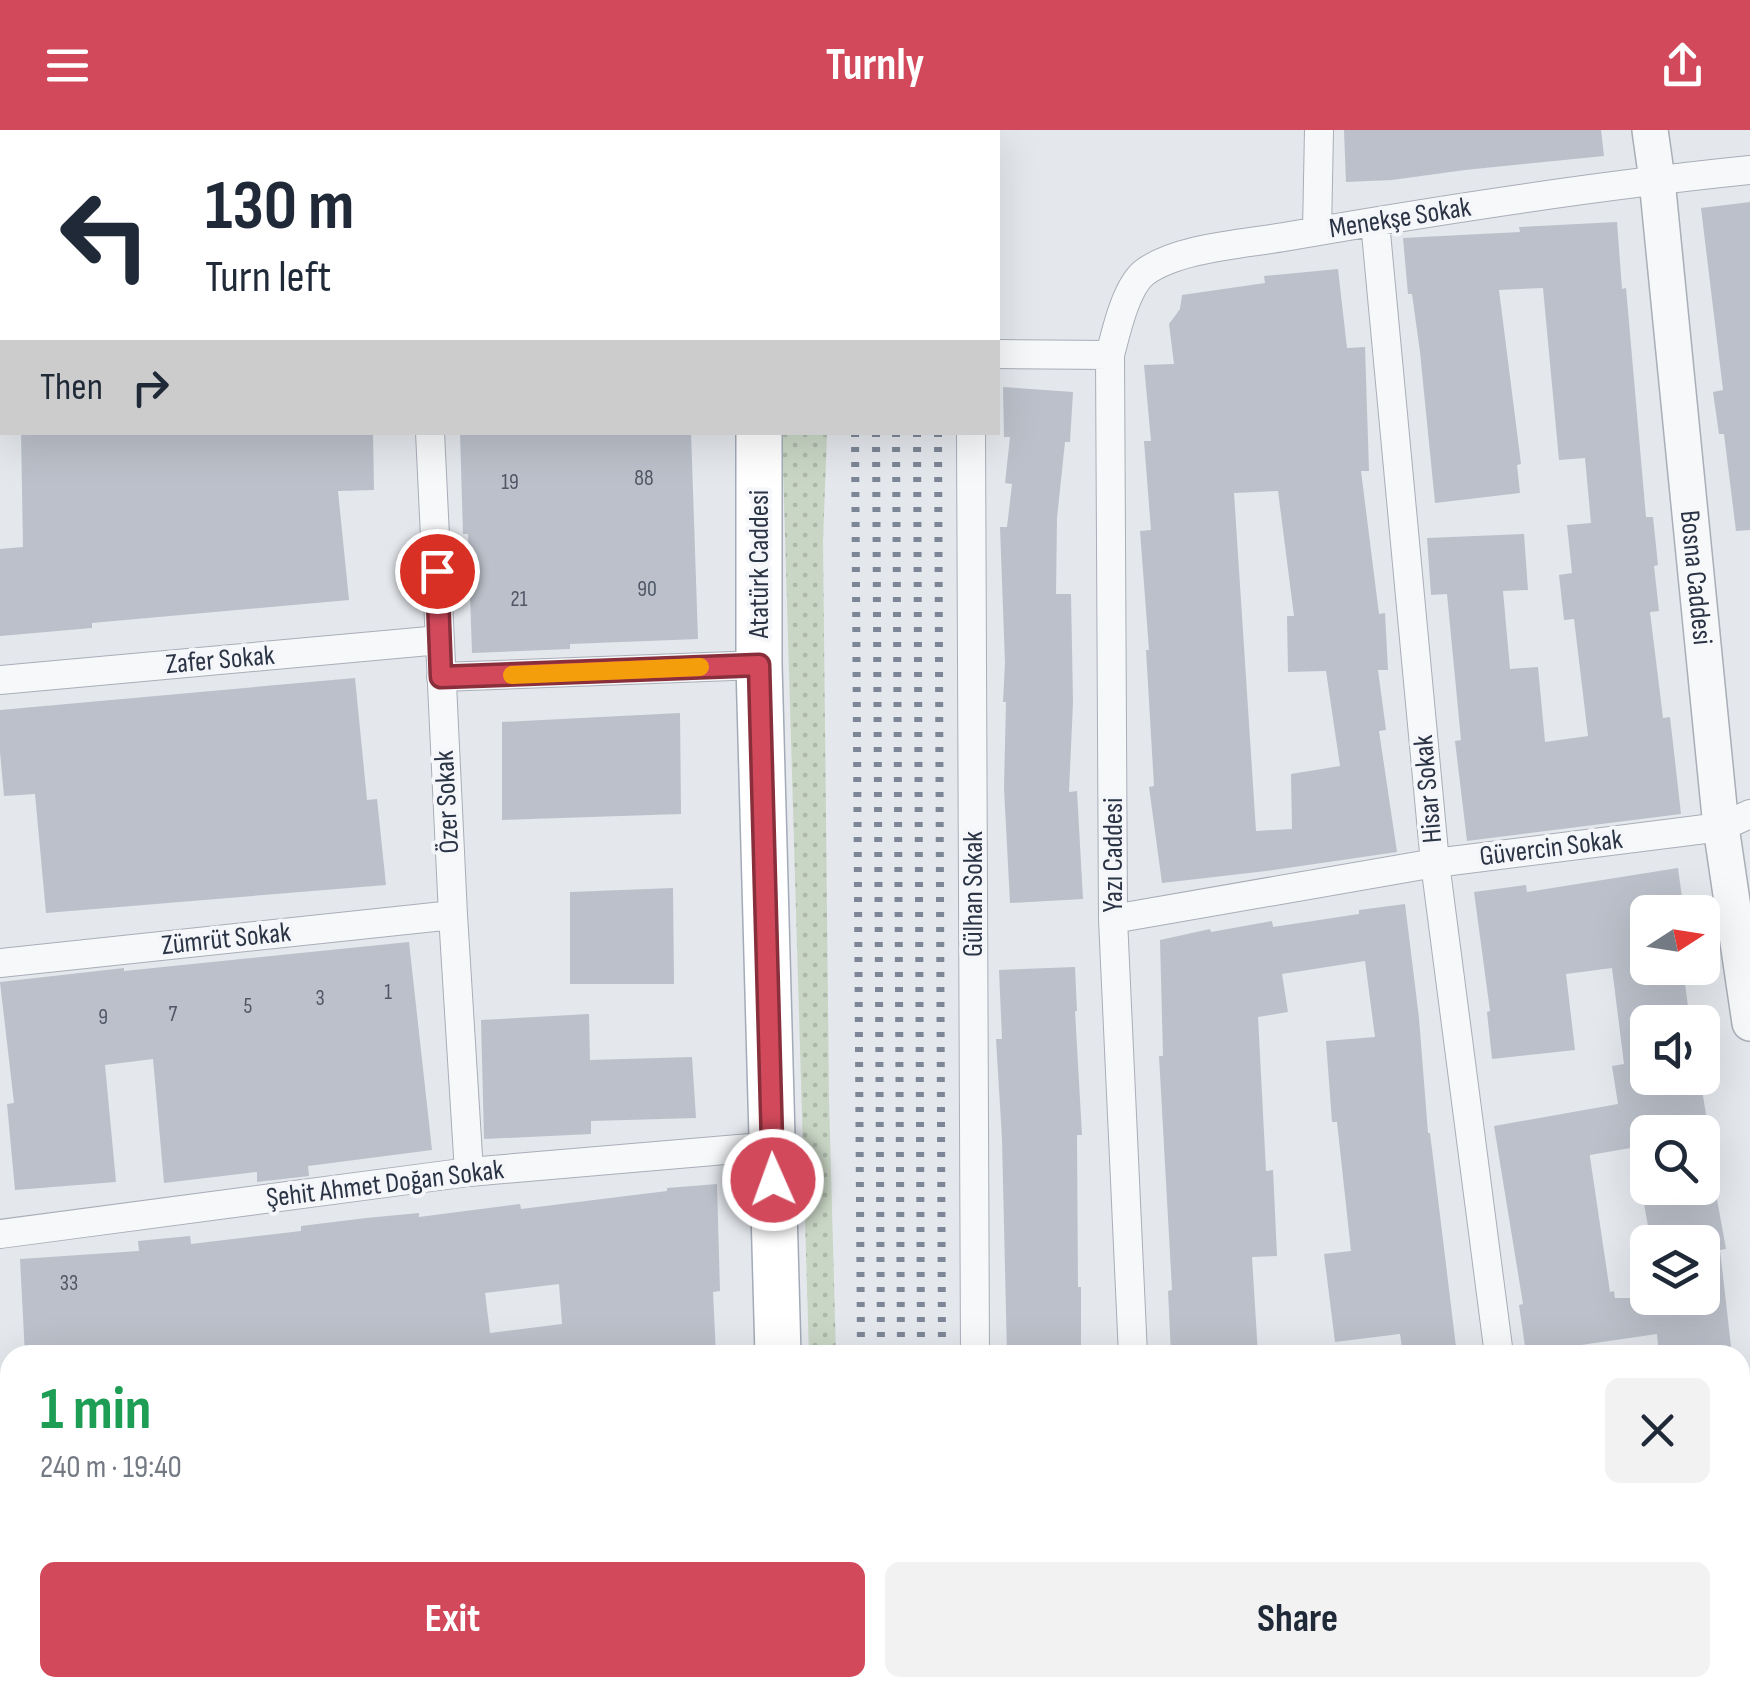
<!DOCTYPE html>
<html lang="en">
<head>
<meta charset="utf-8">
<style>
  body { margin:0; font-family:"Sofia Sans Condensed",sans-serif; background:#f2f2f3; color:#1f2937; height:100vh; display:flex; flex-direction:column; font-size:38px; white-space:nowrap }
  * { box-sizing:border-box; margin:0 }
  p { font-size:32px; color:#747a83 }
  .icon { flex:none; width:55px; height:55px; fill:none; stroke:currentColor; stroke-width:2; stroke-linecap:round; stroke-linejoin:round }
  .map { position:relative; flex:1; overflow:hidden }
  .sheet { position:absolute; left:0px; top:1215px; width:1750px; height:352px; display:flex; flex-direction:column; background:#fff; border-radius:30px 30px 0 0; box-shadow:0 10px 40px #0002 }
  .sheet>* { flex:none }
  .banner { position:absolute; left:0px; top:0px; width:1000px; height:305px; box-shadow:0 10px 40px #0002; background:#fff; color:#1f2937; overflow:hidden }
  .needle { width:65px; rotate:78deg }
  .buttons { position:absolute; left:1630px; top:765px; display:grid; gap:20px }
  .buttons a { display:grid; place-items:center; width:90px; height:90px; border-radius:15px; background:#fff; box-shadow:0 10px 40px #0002; font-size:50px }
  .pin { position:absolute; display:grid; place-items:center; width:85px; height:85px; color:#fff; margin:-42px; border:5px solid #fff; border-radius:50%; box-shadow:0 2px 10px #0007 }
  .me { position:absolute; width:110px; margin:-55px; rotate:358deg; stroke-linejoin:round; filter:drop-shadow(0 0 8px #0008) }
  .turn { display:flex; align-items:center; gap:35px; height:210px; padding:0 40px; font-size:45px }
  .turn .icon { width:130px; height:130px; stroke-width:2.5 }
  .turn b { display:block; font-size:70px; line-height:85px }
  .then { display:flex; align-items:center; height:95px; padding:0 40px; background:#0003; gap:20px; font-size:38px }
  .round { display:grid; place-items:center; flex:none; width:105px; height:105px; border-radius:15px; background:#f2f2f3 }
  .summary { display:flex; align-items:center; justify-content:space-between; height:170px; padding:0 40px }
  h1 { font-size:60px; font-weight:700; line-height:75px; color:#1e9e55 }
  .primary-button { display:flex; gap:20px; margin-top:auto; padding:20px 40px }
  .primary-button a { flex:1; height:115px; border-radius:15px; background:#d1495b; color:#fff; font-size:40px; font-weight:700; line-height:115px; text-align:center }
  .primary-button a+a { background:#f2f2f3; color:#1f2937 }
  header { display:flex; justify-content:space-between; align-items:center; height:130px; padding:0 40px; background:#d1495b; color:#fff; font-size:45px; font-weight:700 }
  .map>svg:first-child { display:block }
  .park { fill:url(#park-dots) }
  .building { fill:#bbc0ca; fill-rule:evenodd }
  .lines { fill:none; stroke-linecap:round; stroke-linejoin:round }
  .minor-casing { stroke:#a9aeb7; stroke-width:30 }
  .tertiary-casing { stroke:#a9aeb7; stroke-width:38 }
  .primary-casing { stroke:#a3abb8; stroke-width:48 }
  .minor { stroke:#f7f8fa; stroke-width:28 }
  .tertiary { stroke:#f7f8fa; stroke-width:35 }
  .primary { stroke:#fff; stroke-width:45 }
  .rail { stroke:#7d8696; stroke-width:8; stroke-dasharray:5 10; stroke-linecap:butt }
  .route-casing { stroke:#882f3b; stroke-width:25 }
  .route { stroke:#d1495b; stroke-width:18 }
  .slow { stroke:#f59e0b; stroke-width:18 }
  .labels { text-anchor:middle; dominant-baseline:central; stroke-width:8; stroke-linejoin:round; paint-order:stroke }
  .number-label { font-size:22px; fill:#4f5766 }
  .street-label { font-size:28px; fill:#2b3445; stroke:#f4f6f9 }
</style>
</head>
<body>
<header><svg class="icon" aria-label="menu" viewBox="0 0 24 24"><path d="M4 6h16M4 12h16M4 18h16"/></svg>Turnly<svg class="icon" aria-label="share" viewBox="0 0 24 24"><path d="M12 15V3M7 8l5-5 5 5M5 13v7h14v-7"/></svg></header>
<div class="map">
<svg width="1750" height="1567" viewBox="0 0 1750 1567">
  <defs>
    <pattern id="park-dots" width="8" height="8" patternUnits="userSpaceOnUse" patternTransform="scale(2.5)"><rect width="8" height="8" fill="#c9d6c5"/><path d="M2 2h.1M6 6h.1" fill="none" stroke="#adb8ab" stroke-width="1.8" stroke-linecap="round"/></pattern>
  </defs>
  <rect width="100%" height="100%" fill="#e4e7ec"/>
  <!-- park -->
  <path class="park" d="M 782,303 L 827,303 L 823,411 L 829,969 L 836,1225 L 809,1225 Z"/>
  <!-- building -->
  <path class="building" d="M 1344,0 L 1601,0 L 1604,26 L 1465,40 L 1392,50 L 1346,52 Z
    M 1750,72 L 1750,400 L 1736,401 L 1724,304 L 1719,304 L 1713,262 L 1723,260 L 1701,78 Z
    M 1617,92 L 1622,159 L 1626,158 L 1646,387 L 1653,387 L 1658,435 L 1654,436 L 1659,481 L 1650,482 L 1663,588 L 1670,587 L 1681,684 L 1467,711 L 1455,611 L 1461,610 L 1447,464 L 1431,465 L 1427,408 L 1524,404 L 1528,460 L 1503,461 L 1510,539 L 1538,537 L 1545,612 L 1588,606 L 1574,489 L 1564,490 L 1559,445 L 1572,443 L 1567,395 L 1591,393 L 1585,328 L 1559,330 L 1543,158 L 1499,160 L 1521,334 L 1517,335 L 1520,363 L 1435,373 L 1420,222 L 1412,164 L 1408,164 L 1403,108 L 1520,102 L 1519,97 Z
    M 1338,139 L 1347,218 L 1365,217 L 1369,341 L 1361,341 L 1379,484 L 1385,483 L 1388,540 L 1378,540 L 1386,600 L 1379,601 L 1397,722 L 1266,741 L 1162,753 L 1149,657 L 1154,656 L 1146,520 L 1149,520 L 1140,401 L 1151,400 L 1144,311 L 1151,311 L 1144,235 L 1174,234 L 1169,194 L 1180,179 L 1182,165 L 1265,153 L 1264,146 ZM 1278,361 L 1294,486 L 1287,486 L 1288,542 L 1326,541 L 1340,636 L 1291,644 L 1292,699 L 1256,701 L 1234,363 Z
    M 1003,257 L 1073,262 L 1070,312 L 1065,312 L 1057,388 L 1056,464 L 1071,464 L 1073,572 L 1069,662 L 1077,661 L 1083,769 L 1010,773 L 1004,658 L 1006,572 L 1003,572 L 1005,533 L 1000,397 L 1007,397 L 1012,354 L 1005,353 L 1010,307 L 1004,307 Z
    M 21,302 L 373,302 L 374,360 L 338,361 L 349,470 L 92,493 L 92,498 L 0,506 L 0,419 L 23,417 Z
    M 460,302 L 691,302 L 698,509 L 570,514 L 570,519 L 472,523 L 468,404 L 463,404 Z
    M 355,548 L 367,670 L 377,669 L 386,755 L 46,783 L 35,664 L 4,666 L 0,622 L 0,580 Z
    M 680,583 L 681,684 L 502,690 L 502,592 Z
    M 1678,738 L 1684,782 L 1648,782 L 1648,838 L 1683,838 L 1690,892 L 1648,892 L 1648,948 L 1700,948 L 1709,1002 L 1648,1002 L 1648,1015 L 1590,1025 L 1590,1027 L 1610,1162 L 1614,1161 L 1615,1168 L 1702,1168 L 1702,1112 L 1651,1112 L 1641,1058 L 1715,1058 L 1726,1119 L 1720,1120 L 1732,1225 L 1659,1225 L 1657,1204 L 1526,1223 L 1519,1175 L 1523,1174 L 1494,996 L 1618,974 L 1612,936 L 1624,934 L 1612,838 L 1566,844 L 1575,920 L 1492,929 L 1487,882 L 1490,881 L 1474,762 L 1526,755 L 1527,762 Z
    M 673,758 L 674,854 L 570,854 L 570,762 Z
    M 1405,774 L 1419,888 L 1428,1003 L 1430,1003 L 1457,1225 L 1403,1225 L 1400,1204 L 1335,1212 L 1324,1124 L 1351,1121 L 1337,992 L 1332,992 L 1326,911 L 1375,907 L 1365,831 L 1282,844 L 1288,882 L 1258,887 L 1266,1041 L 1273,1040 L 1277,1126 L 1252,1127 L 1258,1225 L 1171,1225 L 1168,1161 L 1172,1160 L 1159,926 L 1163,926 L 1160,810 L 1210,799 L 1211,802 L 1272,791 L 1273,797 L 1359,784 L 1359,780 Z
    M 409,812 L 432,1020 L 308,1036 L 309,1046 L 257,1052 L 257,1042 L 164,1053 L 153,929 L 105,935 L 116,1052 L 15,1060 L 7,974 L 14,973 L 0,852 L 124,838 L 124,841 Z
    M 1075,837 L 1077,881 L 1075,881 L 1082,1005 L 1077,1005 L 1078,1157 L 1081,1157 L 1081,1225 L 1007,1225 L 1002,1009 L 996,909 L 1002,909 L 999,840 Z
    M 589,884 L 590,930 L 692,927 L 696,988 L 591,991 L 591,1004 L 484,1009 L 481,890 Z
    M 717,1054 L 720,1161 L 713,1162 L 716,1225 L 25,1225 L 20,1129 L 139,1121 L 138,1111 L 190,1106 L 191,1114 L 301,1101 L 301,1096 L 366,1088 L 419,1083 L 419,1087 L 520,1074 L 521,1079 L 667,1061 L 667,1058 ZM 559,1154 L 562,1194 L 490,1203 L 485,1163 Z"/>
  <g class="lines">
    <!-- minor casing -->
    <g class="minor-casing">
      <path id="minor" d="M 416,0 L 417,2
        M 1375,92 L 1435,733 L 1499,1225
        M 1317,101 L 1319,0
        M 998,224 L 1110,225
        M 0,260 L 2,260
        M 430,302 L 453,785 L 469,1042
        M 971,302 L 975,1225
        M 441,547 L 759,535
        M 0,550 L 440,510
        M 1113,789 L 1435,733 L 1721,697 L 1750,684
        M 0,833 L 453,785
        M 0,1104 L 469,1042 L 772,1016
        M 1133,1225 L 1113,789 L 1110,225 C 1116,202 1126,156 1145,142 C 1178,118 1243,114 1284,107 C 1438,80 1594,56 1750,40
        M 0,1291 L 10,1423
        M 17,1558 L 17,1567
        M 976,1558 L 976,1567
        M 1148,1558 L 1148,1567
        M 347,1567 L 426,1558"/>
    </g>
    <!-- tertiary casing -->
    <g class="tertiary-casing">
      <g id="tertiary">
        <path id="s1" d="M 1650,0 L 1657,50 L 1721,697 L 1750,893"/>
        <path d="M 1740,1471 L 1750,1470"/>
        <path d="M 1217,1567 L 1269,1558"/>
      </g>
    </g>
    <!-- primary casing -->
    <g class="primary-casing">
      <path id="primary" d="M 778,2 L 779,0
        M 759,302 L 759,535 L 778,1225
        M 786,1558 L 786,1567"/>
    </g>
    <!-- minor -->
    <use href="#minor" class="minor"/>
    <!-- tertiary -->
    <use href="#tertiary" class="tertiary"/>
    <!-- primary -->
    <use href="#primary" class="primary"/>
    <!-- rail -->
    <path class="rail" d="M 867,2 L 867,0
      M 887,2 L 887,0
      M 906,2 L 906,0
      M 926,2 L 926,0
      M 951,2 L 951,0
      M 855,302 L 861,1225
      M 876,302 L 881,1225
      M 896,302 L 901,1225
      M 917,302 L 921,1225
      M 938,302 L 942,1225
      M 863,1558 L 863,1567
      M 883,1558 L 883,1567
      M 903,1558 L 904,1567
      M 923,1558 L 924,1567
      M 944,1558 L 944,1567"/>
  </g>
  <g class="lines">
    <!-- route casing -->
    <g class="route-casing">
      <path id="route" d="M 437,441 L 441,547 L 759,535 L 773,1050"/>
    </g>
    <!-- route -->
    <use href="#route" class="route"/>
    <!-- slow -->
    <path class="slow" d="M 512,545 L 700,537"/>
  </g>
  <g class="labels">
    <!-- number labels -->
    <g class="number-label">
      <text x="644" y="348">88</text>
      <text x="510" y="352">19</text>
      <text x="647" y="459">90</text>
      <text x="519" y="469">21</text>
      <text x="388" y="862">1</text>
      <text x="320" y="868">3</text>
      <text x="248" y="876">5</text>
      <text x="173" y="884">7</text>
      <text x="103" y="887">9</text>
      <text x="69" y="1153">33</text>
    </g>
    <!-- street labels -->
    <g class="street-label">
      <text transform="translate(1400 88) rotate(-9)">Menekşe Sokak</text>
      <text transform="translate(759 434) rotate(-90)">Atatürk Caddesi</text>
      <text stroke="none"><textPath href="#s1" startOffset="450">Bosna Caddesi</textPath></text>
      <text transform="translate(220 530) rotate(-5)">Zafer Sokak</text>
      <text transform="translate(1428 659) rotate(-95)">Hisar Sokak</text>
      <text transform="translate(447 672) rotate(-93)">Özer Sokak</text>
      <text transform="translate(1551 718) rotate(-7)">Güvercin Sokak</text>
      <text transform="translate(1113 725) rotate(-90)">Yazı Caddesi</text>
      <text transform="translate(973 764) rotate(-90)">Gülhan Sokak</text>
      <text transform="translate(226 809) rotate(-6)">Zümrüt Sokak</text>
      <text transform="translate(385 1054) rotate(-7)">Şehit Ahmet Doğan Sokak</text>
    </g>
  </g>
</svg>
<div class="buttons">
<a><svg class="needle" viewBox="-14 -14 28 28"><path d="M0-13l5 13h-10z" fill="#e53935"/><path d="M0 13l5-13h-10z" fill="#747a83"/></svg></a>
<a><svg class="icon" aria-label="sound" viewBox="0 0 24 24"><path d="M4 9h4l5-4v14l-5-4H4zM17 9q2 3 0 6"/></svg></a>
<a><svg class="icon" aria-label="search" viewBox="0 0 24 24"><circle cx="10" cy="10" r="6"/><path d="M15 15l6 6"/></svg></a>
<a><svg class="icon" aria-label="layers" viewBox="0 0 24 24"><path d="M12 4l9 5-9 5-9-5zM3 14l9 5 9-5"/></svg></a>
</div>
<div class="pin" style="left:437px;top:441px;background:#d93025"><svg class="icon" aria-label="arrive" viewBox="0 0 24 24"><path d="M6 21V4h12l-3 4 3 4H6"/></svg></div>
<svg class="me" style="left:773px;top:1050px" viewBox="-20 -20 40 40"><circle r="17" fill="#d1495b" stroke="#fff" stroke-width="3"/><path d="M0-11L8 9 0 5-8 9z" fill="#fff"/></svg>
<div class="banner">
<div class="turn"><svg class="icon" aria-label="left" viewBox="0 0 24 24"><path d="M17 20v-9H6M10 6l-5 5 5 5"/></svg><div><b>130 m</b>Turn left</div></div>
<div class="then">Then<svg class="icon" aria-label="right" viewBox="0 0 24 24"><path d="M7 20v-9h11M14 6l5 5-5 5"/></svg></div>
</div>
<section class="sheet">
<div class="summary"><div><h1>1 min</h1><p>240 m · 19:40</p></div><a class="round"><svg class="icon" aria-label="close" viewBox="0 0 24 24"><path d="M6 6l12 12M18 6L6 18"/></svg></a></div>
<div class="primary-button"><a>Exit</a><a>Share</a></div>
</section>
</div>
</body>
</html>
